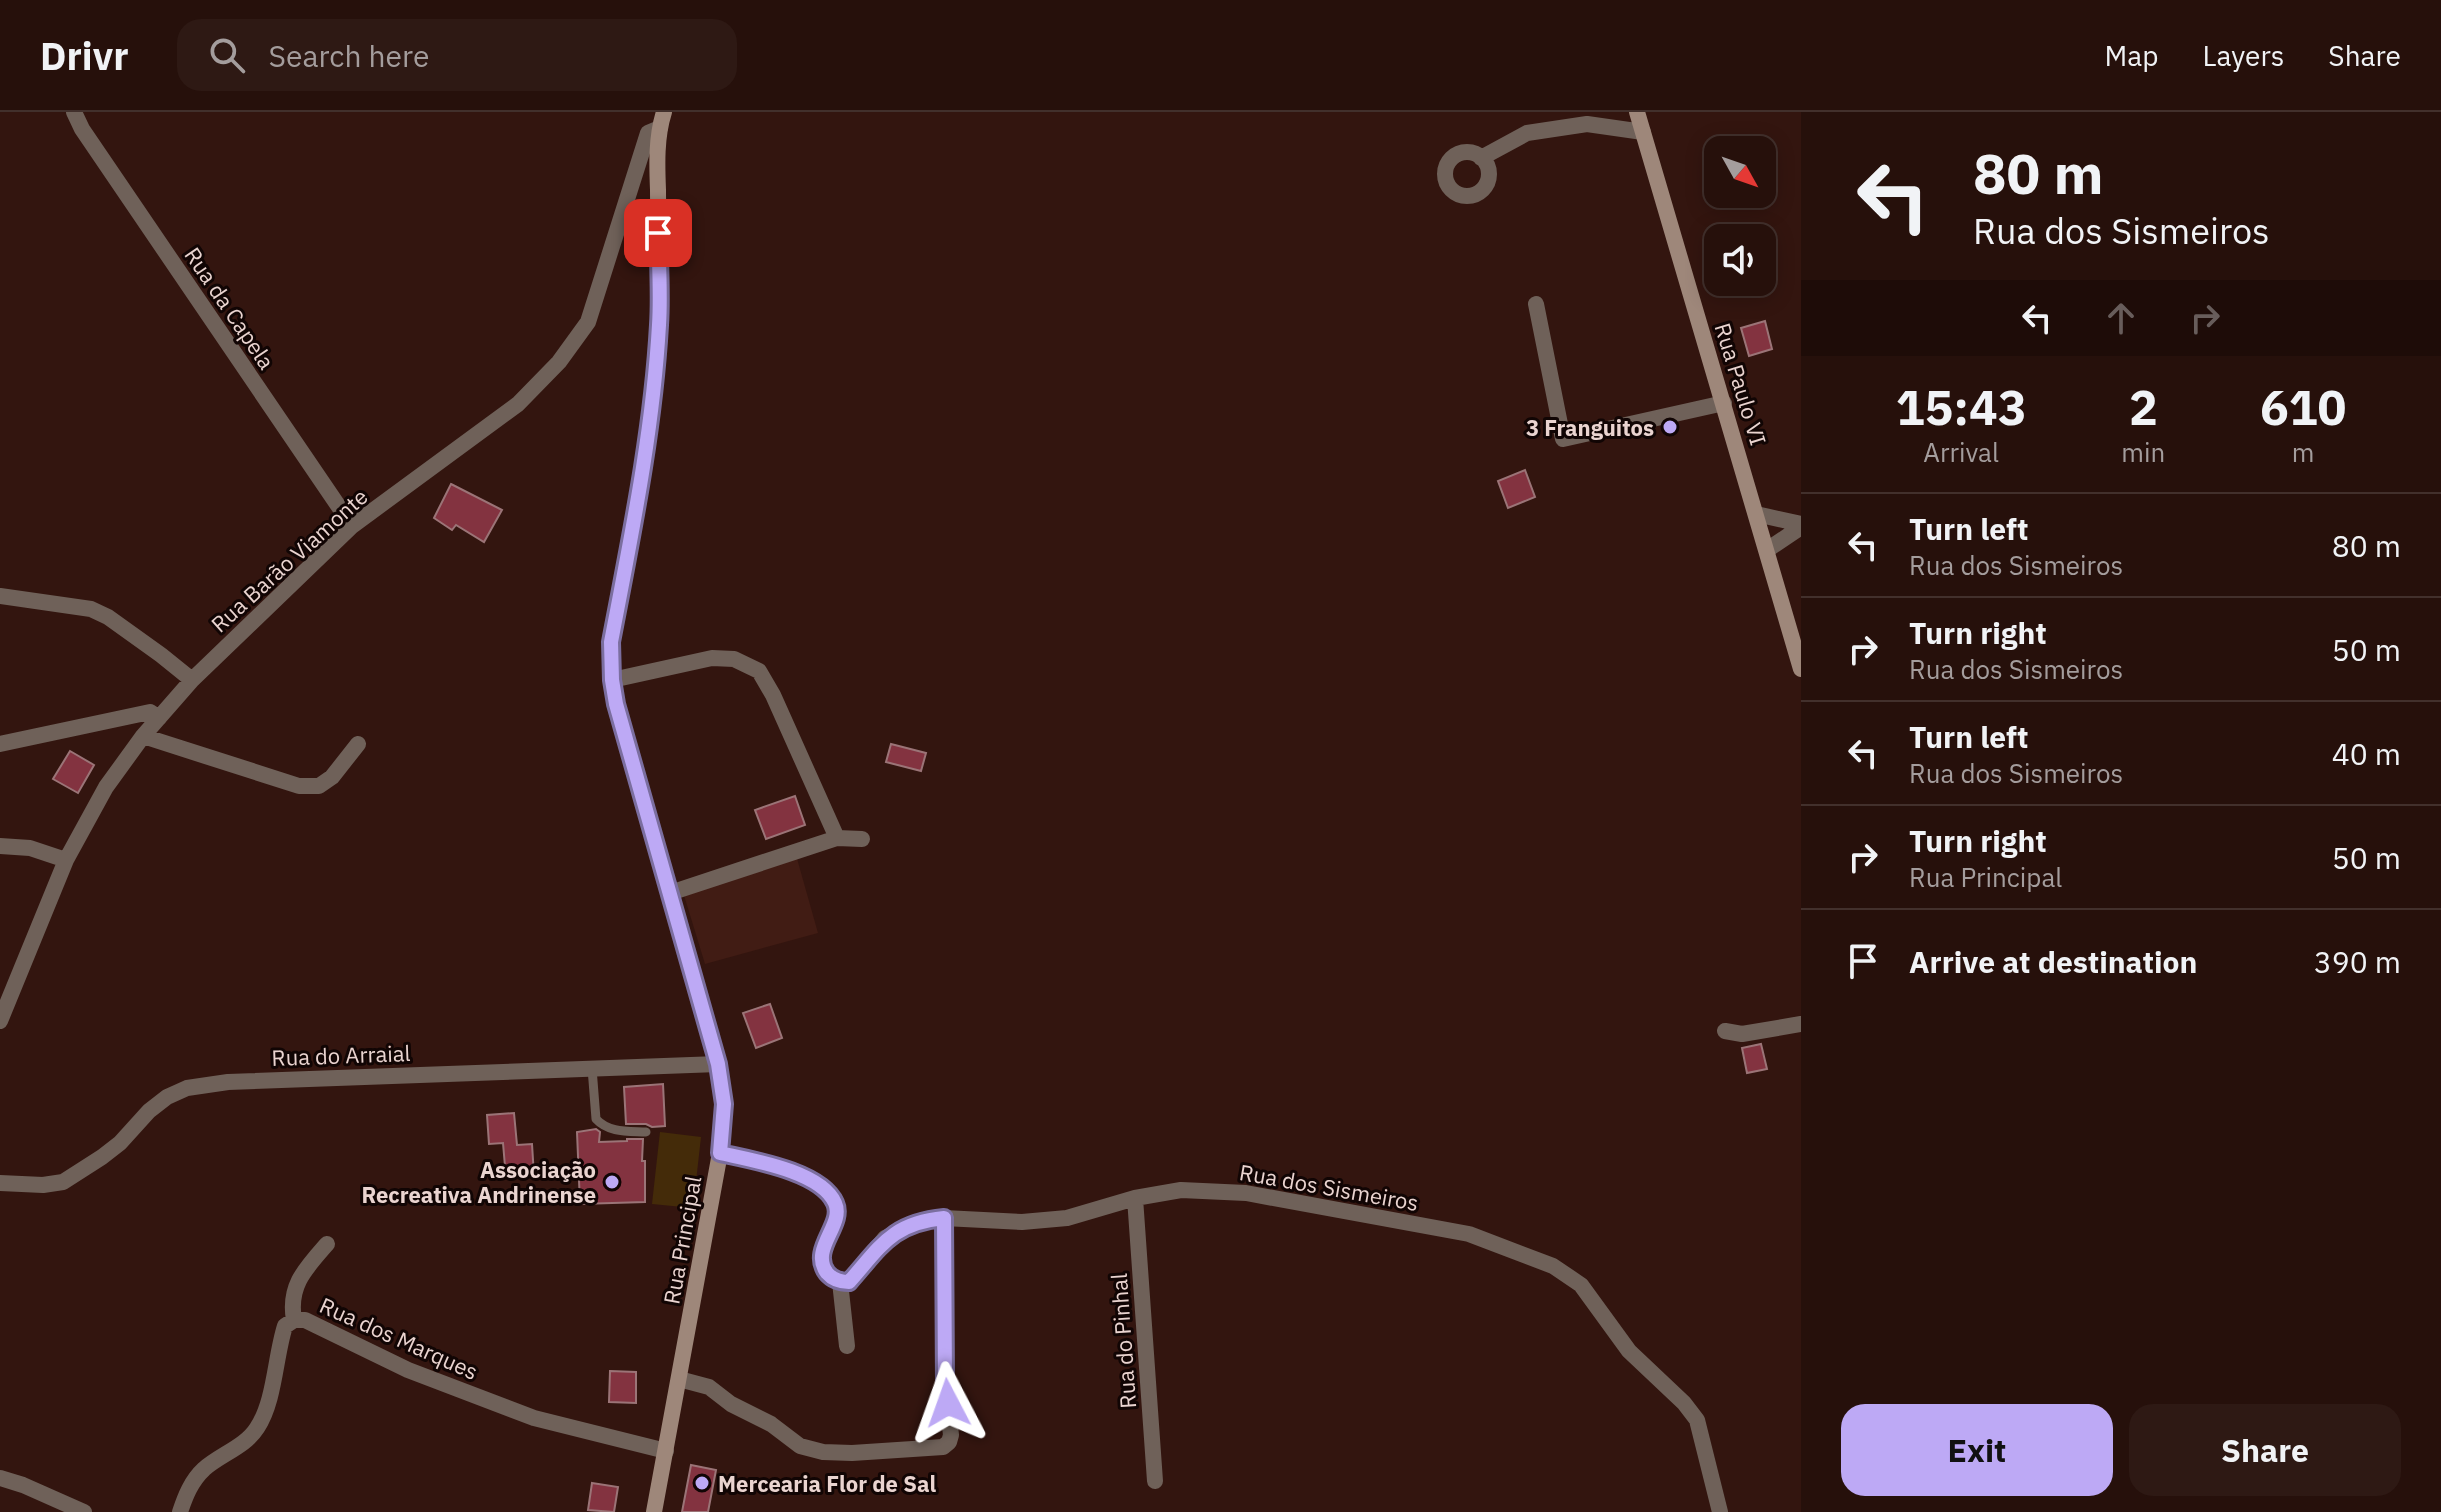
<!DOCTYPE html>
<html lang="en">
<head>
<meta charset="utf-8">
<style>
  body { margin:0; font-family:"IBM Plex Sans",sans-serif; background:#2e1914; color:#f1f3f6; height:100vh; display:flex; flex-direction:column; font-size:30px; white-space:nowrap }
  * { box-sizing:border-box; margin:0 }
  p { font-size:26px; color:#a49d9d }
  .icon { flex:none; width:44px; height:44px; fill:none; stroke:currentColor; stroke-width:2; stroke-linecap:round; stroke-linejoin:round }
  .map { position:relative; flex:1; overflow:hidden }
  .side { display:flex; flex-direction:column; background:#26100b; width:640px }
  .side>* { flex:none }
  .top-card { background:#26100b; color:#f1f3f6; overflow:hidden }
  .needle { width:52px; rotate:130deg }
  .fabs { position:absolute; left:1704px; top:24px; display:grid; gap:16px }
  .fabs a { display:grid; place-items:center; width:72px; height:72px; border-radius:16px; background:#26100b; box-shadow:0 4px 20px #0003,0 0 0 2px #42302c; font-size:40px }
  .pin { position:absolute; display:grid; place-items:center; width:68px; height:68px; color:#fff; margin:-34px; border-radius:16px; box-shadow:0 4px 12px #0006 }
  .me { position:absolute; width:88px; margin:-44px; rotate:356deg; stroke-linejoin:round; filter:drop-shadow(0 0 6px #0008) }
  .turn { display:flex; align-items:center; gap:28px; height:168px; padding:0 40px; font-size:36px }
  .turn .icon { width:104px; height:104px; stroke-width:2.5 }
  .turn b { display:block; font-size:56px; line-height:68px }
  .lanes { display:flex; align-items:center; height:76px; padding:0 40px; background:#0003; justify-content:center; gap:40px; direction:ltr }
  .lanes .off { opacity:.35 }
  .eta { display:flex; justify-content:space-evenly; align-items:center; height:136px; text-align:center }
  .eta b { font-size:48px; font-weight:700; line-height:56px }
  .cta { display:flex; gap:16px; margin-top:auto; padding:16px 40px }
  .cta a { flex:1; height:92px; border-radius:24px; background:#bda9f5; color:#111; font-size:32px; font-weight:700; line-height:92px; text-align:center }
  .cta a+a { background:#2e1914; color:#f1f3f6 }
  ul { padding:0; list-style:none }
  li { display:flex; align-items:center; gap:24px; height:104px; padding:0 40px; border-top:2px solid #42302c }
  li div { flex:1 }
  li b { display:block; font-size:30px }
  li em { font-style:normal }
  header { display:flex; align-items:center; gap:48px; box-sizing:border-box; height:112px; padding:0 40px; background:#26100b; border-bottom:2px solid #42302c }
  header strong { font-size:38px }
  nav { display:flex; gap:44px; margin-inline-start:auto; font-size:28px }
  .search { width:560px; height:72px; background:#2e1914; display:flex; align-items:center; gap:20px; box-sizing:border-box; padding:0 28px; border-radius:24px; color:#a49d9d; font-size:30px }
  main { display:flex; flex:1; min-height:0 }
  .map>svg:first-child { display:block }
  .built { fill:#411c14 }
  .green { fill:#442b09 }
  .building { fill:#833340; stroke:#9b7477; stroke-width:2 }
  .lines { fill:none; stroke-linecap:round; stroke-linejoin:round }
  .service { stroke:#6f6159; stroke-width:9 }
  .minor { stroke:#6f6159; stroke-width:16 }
  .tertiary { stroke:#6f6159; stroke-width:16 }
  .secondary { stroke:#9e877a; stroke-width:16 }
  .route-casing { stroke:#7b6e9f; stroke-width:20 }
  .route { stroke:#bda9f5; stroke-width:14 }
  .poi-dot { fill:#bda9f5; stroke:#110504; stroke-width:3 }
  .labels { text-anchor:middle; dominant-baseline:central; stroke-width:6; stroke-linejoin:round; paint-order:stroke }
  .street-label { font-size:22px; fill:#ead4d0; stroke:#110504 }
  .poi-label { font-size:22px; font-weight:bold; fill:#ead4d0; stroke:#110504; text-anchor:end }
</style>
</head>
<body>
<header>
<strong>Drivr</strong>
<div class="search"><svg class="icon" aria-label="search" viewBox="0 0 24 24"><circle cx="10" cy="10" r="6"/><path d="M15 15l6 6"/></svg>Search here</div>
<nav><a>Map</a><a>Layers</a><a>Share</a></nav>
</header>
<main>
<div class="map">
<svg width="1801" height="1400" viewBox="0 0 1801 1400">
  <rect width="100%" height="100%" fill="#33150f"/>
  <!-- built -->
  <path class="built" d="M 796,743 L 818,821 L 705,852 L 683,780 Z"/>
  <!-- green -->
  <path class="green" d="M 660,1020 L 701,1025 L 693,1096 L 652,1092 Z"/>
  <!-- building -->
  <path class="building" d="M 1765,209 L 1772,237 L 1749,244 L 1741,216 Z
    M 1525,358 L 1535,385 L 1508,396 L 1498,369 Z
    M 451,372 L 502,398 L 484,430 L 456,413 L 452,418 L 434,406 Z
    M 891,632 L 926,641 L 921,659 L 886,650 Z
    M 70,639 L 94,653 L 78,681 L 53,667 Z
    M 795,684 L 805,713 L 766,727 L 755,698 Z
    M 770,892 L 782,926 L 756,936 L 743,901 Z
    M 1761,932 L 1767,957 L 1747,961 L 1742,936 Z
    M 663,972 L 665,1014 L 652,1015 L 646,1012 L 626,1012 L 624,975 Z
    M 514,1001 L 517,1033 L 532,1032 L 534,1064 L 506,1066 L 503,1031 L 489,1032 L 487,1003 Z
    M 596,1017 L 600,1020 L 599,1030 L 627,1029 L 627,1027 L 643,1027 L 642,1049 L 645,1049 L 645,1090 L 580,1092 L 577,1020 Z
    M 610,1259 L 636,1260 L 636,1291 L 609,1290 Z
    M 691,1353 L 716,1358 L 708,1400 L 682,1400 Z
    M 592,1371 L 618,1375 L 614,1400 L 588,1398 Z"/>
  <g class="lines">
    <!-- service -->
    <path class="service" d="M 592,956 L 596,1007 C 609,1021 628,1019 646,1020"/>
    <!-- minor -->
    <path class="minor" d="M 74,0 L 82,17 L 352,414
      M1445 62a22 22 0 1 1 44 0a22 22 0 1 1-44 0Z
      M 1481,46 L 1527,21 L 1587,12 L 1643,20
      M 1536,192 L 1563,327 L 1724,291
      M 0,484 L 91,497 L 108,505 L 161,543 L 192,568
      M 612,568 L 712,546 L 734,547 L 759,559 L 773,583 L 837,726
      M 143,624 L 299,674 L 319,674 L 332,665 L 358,632
      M 0,632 L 150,600 L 159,606
      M 0,734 L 30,736 L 66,748
      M 670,781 L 837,726 L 862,727
      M 0,909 L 66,748 L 106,675 L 143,624 L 192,568 L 352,414 L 518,292 L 559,250 L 588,210 L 648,21 L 660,16
      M 1725,919 L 1742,922 L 1801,912
      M 720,1041 C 751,1048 821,1059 835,1091 C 845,1114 809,1138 827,1161 C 833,1168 840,1170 849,1170 L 885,1126 L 923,1108 L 944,1106 L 1022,1110 L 1067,1106 L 1135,1086 L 1181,1078 L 1246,1081 L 1469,1122 L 1553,1154 L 1581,1173 L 1629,1239 L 1684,1291 L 1697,1308 L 1720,1400
      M 1135,1086 L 1155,1369
      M 840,1170 L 847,1234
      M 294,1208 C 288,1174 305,1157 327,1132
      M 679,1267 L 709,1275 L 731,1292 L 771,1312 L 800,1334 L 823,1340 L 852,1341 L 943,1335 L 949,1330 L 951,1323 L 945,1270 L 944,1106
      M 0,1366 L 23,1373 L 84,1400
      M 180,1400 C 185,1385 191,1369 204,1357 C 221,1342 245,1335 257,1316 C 275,1289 275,1245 285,1214 L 294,1208 L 305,1208 L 408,1258 L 534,1306 L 666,1339"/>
    <!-- tertiary -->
    <path class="tertiary" d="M 1756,402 L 1801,412
      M 1767,438 L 1801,415
      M 0,1071 L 43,1073 L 63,1070 L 102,1045 L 120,1031 L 149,999 L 167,985 L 187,976 L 228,970 L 718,952"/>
    <!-- secondary -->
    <path class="secondary" d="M 1637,0 L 1801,557
      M 654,1400 L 720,1041 L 724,992 L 718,952 L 616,592 L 612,568 L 611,530 C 631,425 654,319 660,212 C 662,168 658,123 658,78 C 657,53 656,25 664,0"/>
  </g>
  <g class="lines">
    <!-- route casing -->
    <g class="route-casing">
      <path id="route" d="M 658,121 C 659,151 661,183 659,213 C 653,320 631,425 611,530 L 612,568 L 616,592 L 718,952 L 724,992 L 720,1041 C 751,1048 821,1059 835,1091 C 845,1113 809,1137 827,1161 C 833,1168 840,1170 849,1170 C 881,1134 892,1111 944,1106 L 945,1270 L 948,1291"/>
    </g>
    <!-- route -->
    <use href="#route" class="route"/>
  </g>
  <!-- markers -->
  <g class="poi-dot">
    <circle cx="1670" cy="315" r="8"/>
    <circle cx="612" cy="1070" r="8"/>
    <circle cx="702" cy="1371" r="8"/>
  </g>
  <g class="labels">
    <!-- street labels -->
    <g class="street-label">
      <text transform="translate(230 196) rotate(56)">Rua da Capela</text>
      <text transform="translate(1741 272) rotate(73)">Rua Paulo VI</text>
      <text transform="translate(289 448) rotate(-42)">Rua Barão Viamonte</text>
      <text transform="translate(341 943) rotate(-2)">Rua do Arraial</text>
      <text transform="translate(1329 1075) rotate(10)">Rua dos Sismeiros</text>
      <text transform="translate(682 1128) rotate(-80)">Rua Principal</text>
      <text transform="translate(399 1226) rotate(24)">Rua dos Marques</text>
      <text transform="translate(1123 1229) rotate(-94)">Rua do Pinhal</text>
    </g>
    <!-- poi labels -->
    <g class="poi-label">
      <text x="1654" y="315">3 Franguitos</text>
      <text x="596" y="1057">Associação<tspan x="596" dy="25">Recreativa Andrinense</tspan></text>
      <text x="718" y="1371" text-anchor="start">Mercearia Flor de Sal</text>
    </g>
  </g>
</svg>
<div class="fabs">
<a><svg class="needle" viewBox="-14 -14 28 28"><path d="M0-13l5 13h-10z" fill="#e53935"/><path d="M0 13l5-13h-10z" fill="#a49d9d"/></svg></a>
<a><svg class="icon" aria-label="sound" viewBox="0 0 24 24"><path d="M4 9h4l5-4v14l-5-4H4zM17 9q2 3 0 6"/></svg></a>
</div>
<div class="pin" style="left:658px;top:121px;background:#d93025"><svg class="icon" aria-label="arrive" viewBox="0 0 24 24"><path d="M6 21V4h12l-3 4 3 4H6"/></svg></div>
<svg class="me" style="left:948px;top:1291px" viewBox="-20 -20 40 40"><path d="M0-17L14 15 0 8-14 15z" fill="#bda9f5" stroke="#fff" stroke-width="4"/></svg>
</div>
<section class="side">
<div class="top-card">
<div class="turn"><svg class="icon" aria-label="left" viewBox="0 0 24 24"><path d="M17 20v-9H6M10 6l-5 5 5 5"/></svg><div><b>80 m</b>Rua dos Sismeiros</div></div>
<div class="lanes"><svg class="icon" aria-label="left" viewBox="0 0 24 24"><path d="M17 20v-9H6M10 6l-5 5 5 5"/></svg><svg class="icon off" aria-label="ahead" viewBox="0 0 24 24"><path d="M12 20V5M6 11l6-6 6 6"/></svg><svg class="icon off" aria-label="right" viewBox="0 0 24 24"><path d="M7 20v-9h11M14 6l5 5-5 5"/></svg></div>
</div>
<div class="eta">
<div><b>15:43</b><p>Arrival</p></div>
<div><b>2</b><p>min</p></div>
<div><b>610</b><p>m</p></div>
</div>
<ul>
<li><svg class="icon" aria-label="left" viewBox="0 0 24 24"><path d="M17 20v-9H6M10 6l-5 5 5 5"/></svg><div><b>Turn left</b><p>Rua dos Sismeiros</p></div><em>80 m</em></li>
<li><svg class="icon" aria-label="right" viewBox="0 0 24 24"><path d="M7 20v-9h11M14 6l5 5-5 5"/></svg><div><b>Turn right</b><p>Rua dos Sismeiros</p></div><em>50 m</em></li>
<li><svg class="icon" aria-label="left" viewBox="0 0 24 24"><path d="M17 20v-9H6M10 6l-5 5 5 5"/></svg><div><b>Turn left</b><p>Rua dos Sismeiros</p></div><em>40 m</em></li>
<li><svg class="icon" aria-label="right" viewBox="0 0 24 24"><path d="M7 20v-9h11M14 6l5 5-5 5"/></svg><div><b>Turn right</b><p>Rua Principal</p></div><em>50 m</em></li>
<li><svg class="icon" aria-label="arrive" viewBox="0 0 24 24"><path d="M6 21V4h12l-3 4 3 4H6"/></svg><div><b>Arrive at destination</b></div><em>390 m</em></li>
</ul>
<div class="cta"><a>Exit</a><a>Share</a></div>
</section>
</main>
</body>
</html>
